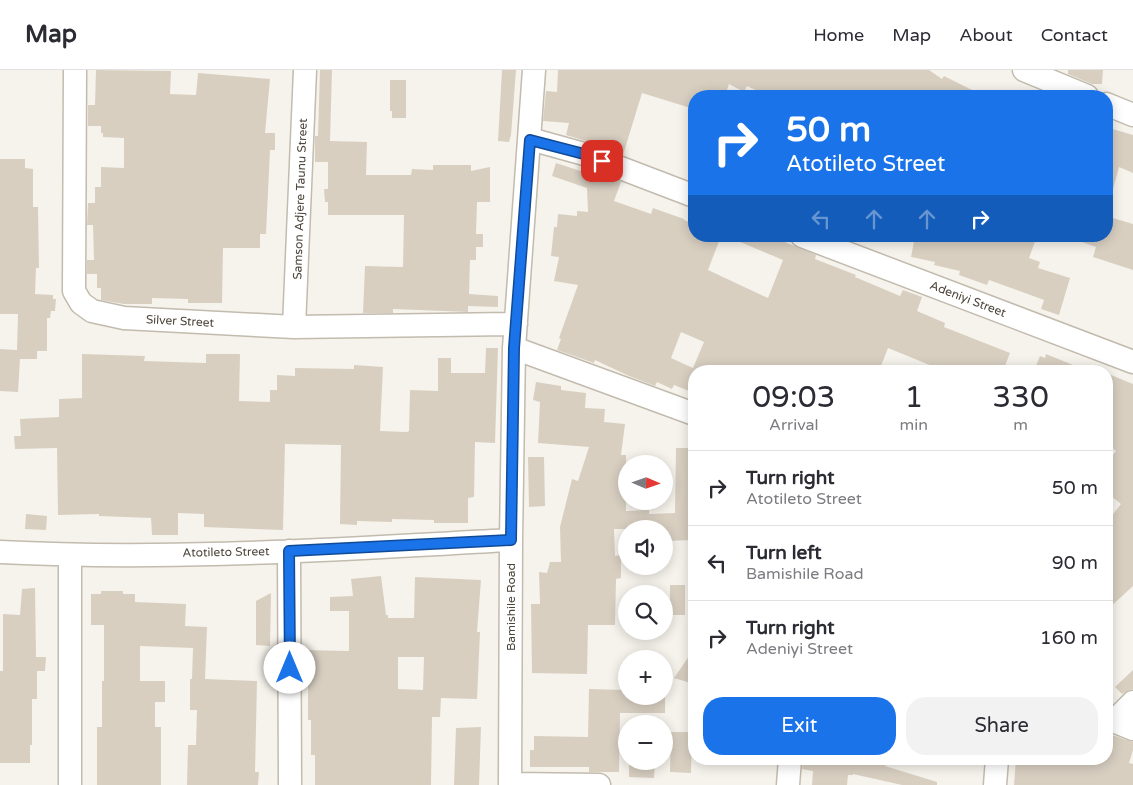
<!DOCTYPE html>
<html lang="en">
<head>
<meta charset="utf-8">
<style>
  body { margin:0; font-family:"Varela Round",sans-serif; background:#f2f2f3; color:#2b2b33; height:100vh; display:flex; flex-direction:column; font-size:19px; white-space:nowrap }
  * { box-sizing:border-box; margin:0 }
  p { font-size:16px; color:#7c7c81 }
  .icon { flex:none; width:28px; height:28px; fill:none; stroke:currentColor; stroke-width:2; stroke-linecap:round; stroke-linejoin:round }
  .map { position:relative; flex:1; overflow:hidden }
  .panel { position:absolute; left:688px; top:295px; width:425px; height:400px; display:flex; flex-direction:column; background:#fff; border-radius:20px; box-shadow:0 2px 12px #0003 }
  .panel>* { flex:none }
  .hud { position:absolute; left:688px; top:20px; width:425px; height:152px; border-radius:20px; box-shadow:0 2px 12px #0003; background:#1a73e8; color:#fff; overflow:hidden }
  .needle { width:32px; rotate:92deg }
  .buttons { position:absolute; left:618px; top:385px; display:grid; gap:10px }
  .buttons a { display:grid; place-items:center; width:55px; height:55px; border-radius:50%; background:#fff; box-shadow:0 2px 12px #0003; font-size:25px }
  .pin { position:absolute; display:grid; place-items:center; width:42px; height:42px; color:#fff; margin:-21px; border-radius:10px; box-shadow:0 2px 8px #0006 }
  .me { position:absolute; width:55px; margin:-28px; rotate:0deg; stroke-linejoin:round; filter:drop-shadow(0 0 4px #0008) }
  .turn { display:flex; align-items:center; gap:18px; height:105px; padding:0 15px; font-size:22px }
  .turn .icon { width:65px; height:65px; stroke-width:2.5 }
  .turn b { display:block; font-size:35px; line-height:42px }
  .lanes { display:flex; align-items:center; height:48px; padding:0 15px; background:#0003; justify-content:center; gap:25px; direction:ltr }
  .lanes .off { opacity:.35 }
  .eta { display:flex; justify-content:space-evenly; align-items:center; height:85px; text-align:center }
  .eta b { font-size:30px; font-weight:600; line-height:35px }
  .action { display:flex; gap:10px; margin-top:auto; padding:10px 15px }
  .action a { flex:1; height:58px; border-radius:20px; background:#1a73e8; color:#fff; font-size:20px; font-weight:600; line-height:58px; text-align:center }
  .action a+a { background:#f2f2f3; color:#2b2b33 }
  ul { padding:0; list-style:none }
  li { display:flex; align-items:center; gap:15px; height:75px; padding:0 15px; border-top:1px solid #e1e1e2 }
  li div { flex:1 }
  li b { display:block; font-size:19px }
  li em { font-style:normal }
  header { display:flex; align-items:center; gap:30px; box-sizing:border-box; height:70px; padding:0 25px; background:#fff; border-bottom:1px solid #e1e1e2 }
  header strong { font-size:24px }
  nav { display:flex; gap:28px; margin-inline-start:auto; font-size:18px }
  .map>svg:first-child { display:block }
  .building { fill:#d8cfc1; fill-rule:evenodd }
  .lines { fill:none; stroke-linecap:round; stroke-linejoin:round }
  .minor-casing { stroke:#c2bbae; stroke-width:25 }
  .minor { stroke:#fff; stroke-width:22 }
  .route-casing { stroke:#114b97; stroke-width:12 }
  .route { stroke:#1a73e8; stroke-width:9 }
  .labels { text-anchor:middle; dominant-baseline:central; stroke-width:4; stroke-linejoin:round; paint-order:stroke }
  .street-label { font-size:12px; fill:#4b4439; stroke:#fff }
</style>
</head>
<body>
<header>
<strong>Map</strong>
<nav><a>Home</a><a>Map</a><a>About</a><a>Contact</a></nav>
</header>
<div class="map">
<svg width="1133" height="715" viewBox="0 0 1133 715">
  <rect width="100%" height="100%" fill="#f6f3ec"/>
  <!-- building -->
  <path class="building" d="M 96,0 L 171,1 L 170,24 L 196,25 L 198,3 L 270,9 L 265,63 L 275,63 L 275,80 L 270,80 L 266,164 L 260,164 L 260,178 L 223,178 L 222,233 L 188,233 L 188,229 L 152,228 L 152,234 L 124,234 L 101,230 L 101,218 L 97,218 L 97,204 L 87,204 L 87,190 L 94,190 L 93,155 L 87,155 L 88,133 L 95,133 L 95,117 L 101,117 L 101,97 L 124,98 L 124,68 L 103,67 L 103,63 L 101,63 L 101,56 L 88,56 L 88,35 L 95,35 Z
    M 320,0 L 332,0 L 330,71 L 367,72 L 366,105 L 411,105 L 412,99 L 433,100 L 433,95 L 471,95 L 471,101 L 490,97 L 490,132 L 477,132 L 476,164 L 483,164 L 483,177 L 476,177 L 476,190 L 470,190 L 469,224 L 498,226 L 498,237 L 468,236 L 468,242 L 393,239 L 393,243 L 363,243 L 365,196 L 403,197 L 404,145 L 328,145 L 328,132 L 325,132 L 324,119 L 328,119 L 328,92 L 315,92 L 315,66 L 318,66 Z
    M 502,0 L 516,0 L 511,65 L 509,72 L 498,71 Z
    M 558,0 L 929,0 L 942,9 L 944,6 L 984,26 L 768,26 L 747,16 L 744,22 L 729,14 L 725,26 L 694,26 L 694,39 L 642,23 L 623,85 L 596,74 L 566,65 L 569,53 L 543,51 L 546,21 L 557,22 Z
    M 1068,0 L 1103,0 L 1102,14 L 1092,14 L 1068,4 Z
    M 390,10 L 406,10 L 406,48 L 392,48 L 392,41 L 390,41 Z
    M 1106,57 L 1133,65 L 1133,103 L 1119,97 L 1110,130 L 1106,129 Z
    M 0,89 L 25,89 L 25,98 L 33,99 L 33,137 L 38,137 L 39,198 L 36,198 L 35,224 L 53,225 L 53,229 L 56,229 L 55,241 L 51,241 L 50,248 L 47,248 L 47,281 L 37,281 L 37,289 L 20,289 L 18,322 L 0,321 L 0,279 L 17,280 L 18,244 L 0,244 Z
    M 556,93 L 605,109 L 606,107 L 621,112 L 614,131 L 651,144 L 653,138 L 684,149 L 684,150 L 694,154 L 694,166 L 721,166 L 708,200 L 768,228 L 783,190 L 726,166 L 770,166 L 816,185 L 815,189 L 856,205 L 855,207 L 900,226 L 903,220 L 922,227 L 917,241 L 945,253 L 944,257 L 1010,283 L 1003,301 L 936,301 L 937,298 L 888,278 L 879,301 L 694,301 L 694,323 L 674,315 L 672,319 L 657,312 L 655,316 L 629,306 L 595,290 L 594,293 L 557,280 L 561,269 L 559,268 L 578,215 L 554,211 L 559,187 L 551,186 L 554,157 L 557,157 L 558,144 L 577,146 L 577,141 L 588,142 L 587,118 L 552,106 ZM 681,262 L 704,272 L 693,298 L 671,288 Z
    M 1106,146 L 1133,154 L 1133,200 L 1093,187 L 1096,177 L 1071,168 L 1072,166 L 1106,166 Z
    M 915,166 L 1037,166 L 1029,188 L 1040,192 L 1038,198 L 1070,208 L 1059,245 L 1041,239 L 1044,230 L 989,210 L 987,215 L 959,205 L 960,201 L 934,195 L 935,192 L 911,187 Z
    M 486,278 L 498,278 L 495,373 L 475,372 L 474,427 L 468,428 L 468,453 L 434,453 L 434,450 L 392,449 L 392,452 L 357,451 L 357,455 L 340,454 L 341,375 L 285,374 L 283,460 L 204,457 L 204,444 L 178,443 L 178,465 L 152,465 L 151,448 L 99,446 L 99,444 L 58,445 L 57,378 L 15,379 L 14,366 L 21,366 L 20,349 L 59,347 L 59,329 L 82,328 L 82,284 L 145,286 L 144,291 L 206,293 L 206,284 L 240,284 L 239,331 L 270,332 L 270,320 L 277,320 L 277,305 L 295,306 L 295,298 L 354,299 L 354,295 L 383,297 L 380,361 L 407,362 L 409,361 L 410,320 L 438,321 L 438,288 L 451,288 L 451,303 L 485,303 Z
    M 1046,284 L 1088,301 L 1034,301 L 1040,286 L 1045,288 Z
    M 1106,303 L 1133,314 L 1133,516 L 1106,541 L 1106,453 L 1121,434 L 1106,422 L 1106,393 L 1116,381 L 1106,373 Z
    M 536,312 L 561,316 L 561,320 L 586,323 L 585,338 L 605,339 L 604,352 L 625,354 L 621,385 L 626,385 L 626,441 L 649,440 L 649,444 L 675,443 L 676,378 L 694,378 L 694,470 L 664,471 L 664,459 L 614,459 L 615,486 L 621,485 L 621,508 L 616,509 L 615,555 L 588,555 L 587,604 L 532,603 L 531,534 L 540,534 L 539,502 L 547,503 L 550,492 L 561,492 L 560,457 L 572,409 L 578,411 L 589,377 L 538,373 L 540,332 L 533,330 Z
    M 528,387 L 544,387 L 545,436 L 529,437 Z
    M 26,444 L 47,446 L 46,460 L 25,459 Z
    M 381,506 L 386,545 L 388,545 L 388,548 L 414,548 L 415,507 L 481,510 L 477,562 L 480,562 L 477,629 L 441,628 L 440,647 L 432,647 L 431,715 L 315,715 L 315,685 L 311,685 L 311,650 L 308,650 L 308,615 L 303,615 L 303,580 L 349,581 L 349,541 L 330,541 L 330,527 L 353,526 L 351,509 ZM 398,587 L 424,587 L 423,620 L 398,619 Z
    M 670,515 L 685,515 L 685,545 L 670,545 Z
    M 35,518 L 36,587 L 46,587 L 45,601 L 37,601 L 37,629 L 32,629 L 32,675 L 30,675 L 30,693 L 0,693 L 0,601 L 3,601 L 3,544 L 20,545 L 22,519 Z
    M 101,521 L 123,521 L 123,524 L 135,524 L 135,532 L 186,534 L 185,556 L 207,557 L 205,609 L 257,611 L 255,702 L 259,702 L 258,715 L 187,715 L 188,675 L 196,675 L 197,640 L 190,640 L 190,609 L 192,609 L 193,578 L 140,576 L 140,611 L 165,611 L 165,632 L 155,632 L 155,657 L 161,657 L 161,715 L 97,715 L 97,657 L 102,657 L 102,611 L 104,611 L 104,555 L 91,555 L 91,524 L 101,524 Z
    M 271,523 L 270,576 L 256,575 L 256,531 Z
    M 694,579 L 694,614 L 674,608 Z
    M 1133,600 L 1133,619 L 1129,620 L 1122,624 L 1115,617 Z
    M 589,619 L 626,620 L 626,626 L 665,626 L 665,643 L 620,643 L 619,702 L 589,702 L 589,697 L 530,697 L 530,680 L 534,680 L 534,666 L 588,667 Z
    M 481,657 L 479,715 L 454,715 L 456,658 Z
    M 671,662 L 692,662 L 691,703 L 670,702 Z
    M 1106,663 L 1133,672 L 1133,680 L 1129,693 L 1133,694 L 1133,715 L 1014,715 L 1016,689 L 1106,689 Z
    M 803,689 L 887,689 L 885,696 L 937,712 L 937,715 L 902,715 L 853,704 L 853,705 L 848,705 L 847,715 L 812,715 L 813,701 L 802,699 Z
    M 629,691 L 655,691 L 654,708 L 629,707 Z"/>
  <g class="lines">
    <!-- minor casing -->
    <g class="minor-casing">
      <path id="minor" d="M 75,0 L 74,221 L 81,233 L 92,241 L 124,248 L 294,257 L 516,254
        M 1024,0 L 1087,26
        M 1106,34 L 1133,45
        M 530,69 L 584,84 L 694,126
        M 802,166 L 1133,292
        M 294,257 L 305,0
        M 514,278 L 694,344
        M 289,481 L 290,715
        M 0,482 C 170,491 341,479 511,470
        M 1106,648 L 1133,659
        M 1114,651 L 1133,632
        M 510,714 L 599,715
        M 70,715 L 70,486
        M 510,715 L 511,470 L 514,278 L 534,0
        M 788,715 L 790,689
        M 995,715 L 997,689"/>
    </g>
    <!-- minor -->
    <use href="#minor" class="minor"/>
  </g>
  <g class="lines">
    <!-- route casing -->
    <g class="route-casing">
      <path id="route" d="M 290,598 L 289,481 L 511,470 L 514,278 L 530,70 L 584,84 L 602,91"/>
    </g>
    <!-- route -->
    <use href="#route" class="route"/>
  </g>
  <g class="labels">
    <!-- street labels -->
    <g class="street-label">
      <text transform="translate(300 129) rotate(-88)">Samson Adjere Taunu Street</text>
      <text transform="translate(968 229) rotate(21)">Adeniyi Street</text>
      <text transform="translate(180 251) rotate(3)">Silver Street</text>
      <text transform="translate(226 482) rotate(-1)">Atotileto Street</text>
      <text transform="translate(511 537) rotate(-90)">Bamishile Road</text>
    </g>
  </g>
</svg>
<div class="buttons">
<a><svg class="needle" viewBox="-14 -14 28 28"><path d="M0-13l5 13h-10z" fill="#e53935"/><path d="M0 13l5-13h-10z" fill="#7c7c81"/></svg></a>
<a><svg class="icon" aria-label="sound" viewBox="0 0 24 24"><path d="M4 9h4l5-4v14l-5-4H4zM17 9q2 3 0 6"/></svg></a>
<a><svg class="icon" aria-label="search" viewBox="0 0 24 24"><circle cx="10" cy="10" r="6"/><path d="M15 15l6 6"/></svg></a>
<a>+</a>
<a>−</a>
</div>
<div class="pin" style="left:602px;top:91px;background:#d93025"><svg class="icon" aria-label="arrive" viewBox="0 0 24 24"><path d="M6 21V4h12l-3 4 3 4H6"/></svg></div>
<svg class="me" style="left:290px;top:598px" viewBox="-20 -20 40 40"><circle r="19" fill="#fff"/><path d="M0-13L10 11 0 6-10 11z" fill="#1a73e8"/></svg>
<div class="hud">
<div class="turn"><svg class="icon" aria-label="right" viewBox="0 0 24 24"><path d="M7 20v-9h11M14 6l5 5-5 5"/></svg><div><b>50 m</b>Atotileto Street</div></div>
<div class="lanes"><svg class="icon off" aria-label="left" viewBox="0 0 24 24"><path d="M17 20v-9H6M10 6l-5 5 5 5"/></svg><svg class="icon off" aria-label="ahead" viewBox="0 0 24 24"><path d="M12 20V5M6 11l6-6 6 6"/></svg><svg class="icon off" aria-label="ahead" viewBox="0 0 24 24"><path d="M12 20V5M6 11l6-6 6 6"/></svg><svg class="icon" aria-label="right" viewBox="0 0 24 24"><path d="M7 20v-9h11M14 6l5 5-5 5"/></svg></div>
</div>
<section class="panel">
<div class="eta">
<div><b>09:03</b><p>Arrival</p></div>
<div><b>1</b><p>min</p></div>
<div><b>330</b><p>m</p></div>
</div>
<ul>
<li><svg class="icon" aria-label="right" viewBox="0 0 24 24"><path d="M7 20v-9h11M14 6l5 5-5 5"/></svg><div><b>Turn right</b><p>Atotileto Street</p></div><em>50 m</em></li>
<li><svg class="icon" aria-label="left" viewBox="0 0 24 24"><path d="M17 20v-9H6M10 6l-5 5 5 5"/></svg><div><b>Turn left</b><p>Bamishile Road</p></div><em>90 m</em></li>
<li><svg class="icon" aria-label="right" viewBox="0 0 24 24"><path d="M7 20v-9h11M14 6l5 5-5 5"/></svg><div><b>Turn right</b><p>Adeniyi Street</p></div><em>160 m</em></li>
</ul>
<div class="action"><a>Exit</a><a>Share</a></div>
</section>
</div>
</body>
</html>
